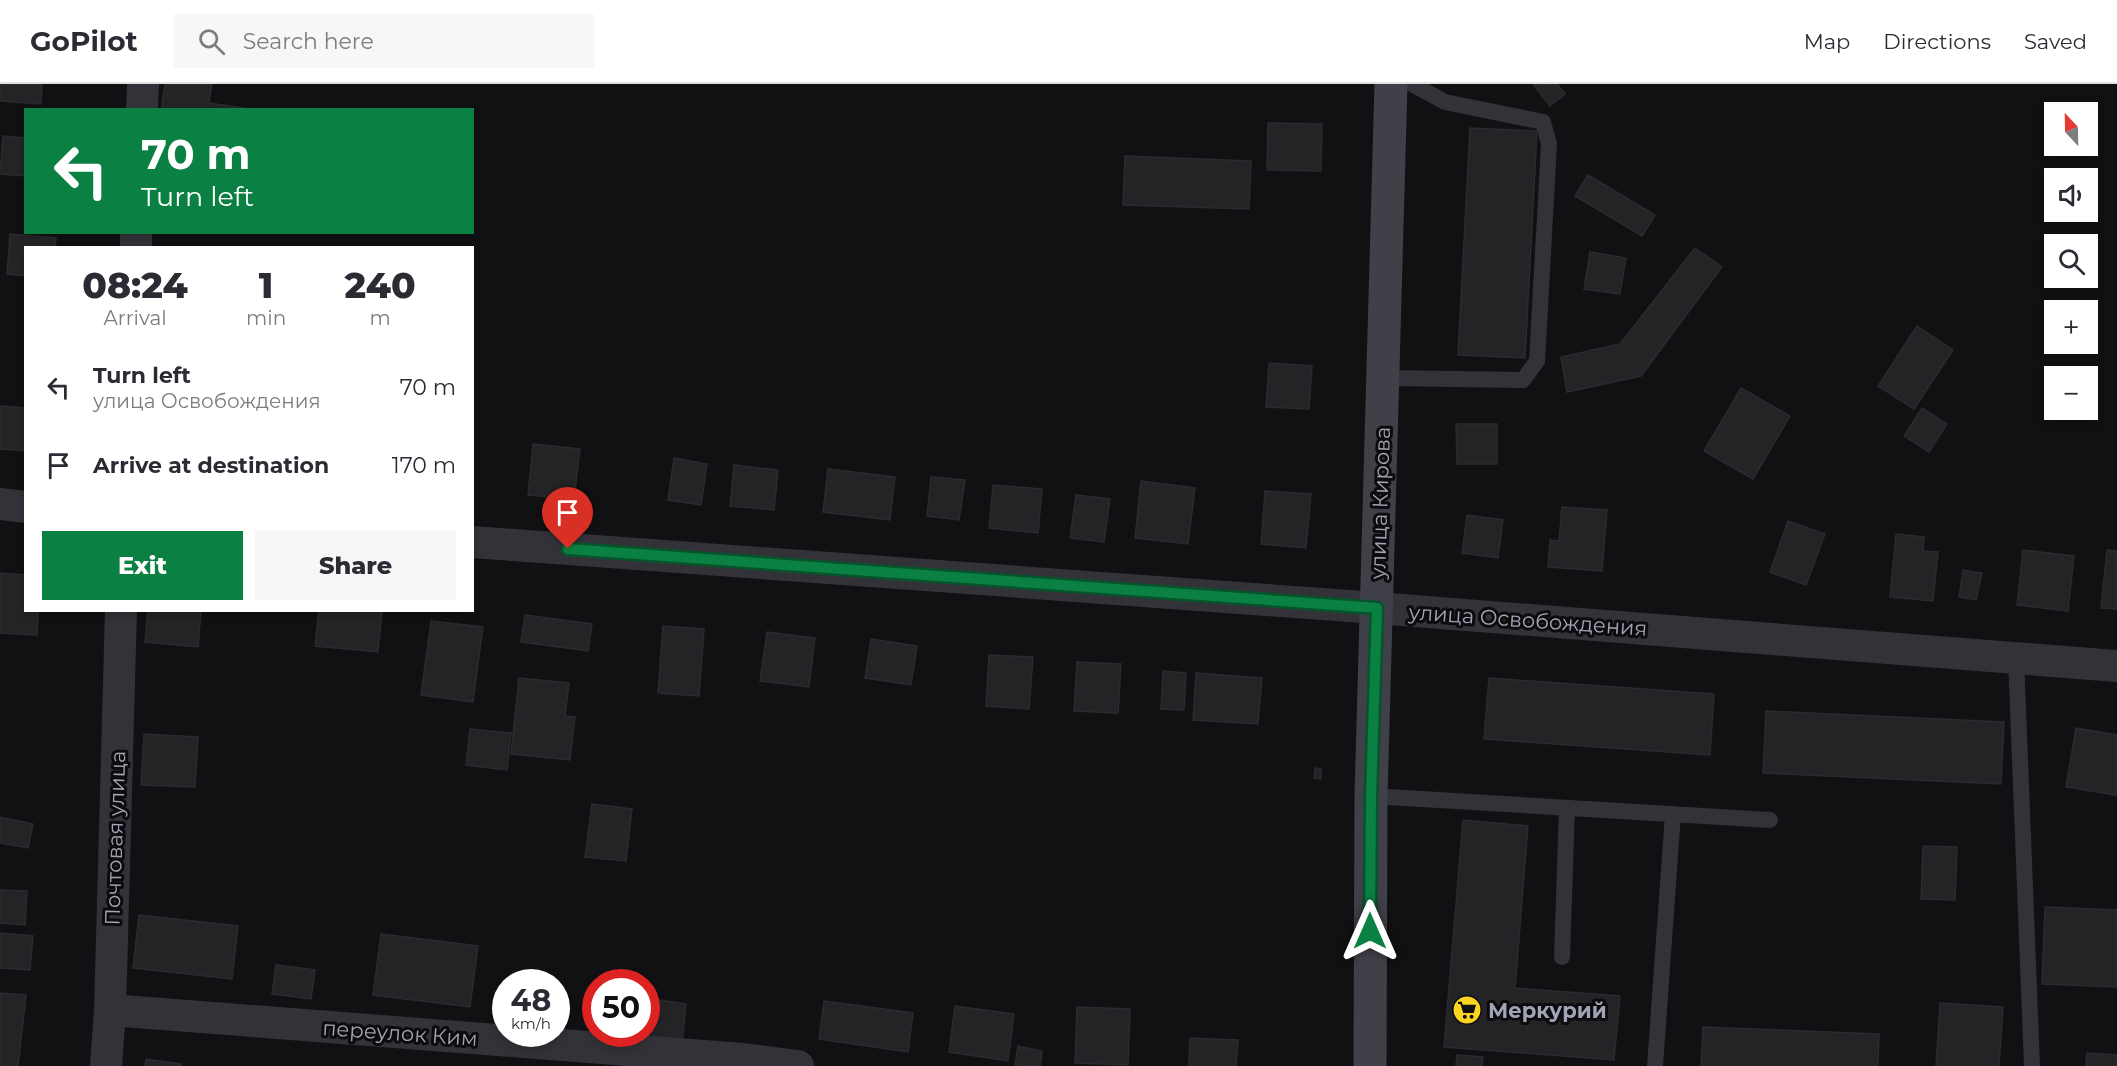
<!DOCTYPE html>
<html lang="en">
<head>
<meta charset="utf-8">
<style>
  body { margin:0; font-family:Montserrat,sans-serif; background:#f7f7f7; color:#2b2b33; height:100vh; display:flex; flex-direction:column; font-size:22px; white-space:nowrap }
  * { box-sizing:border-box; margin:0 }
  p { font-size:20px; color:#7c7c81 }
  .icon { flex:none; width:33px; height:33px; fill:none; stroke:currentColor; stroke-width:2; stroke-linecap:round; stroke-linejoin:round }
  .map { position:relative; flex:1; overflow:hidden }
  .panel { position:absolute; left:24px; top:162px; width:450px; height:366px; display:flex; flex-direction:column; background:#fff; border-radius:0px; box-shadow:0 3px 9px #0003 }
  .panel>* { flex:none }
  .guide { position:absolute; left:24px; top:24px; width:450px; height:126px; border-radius:0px; box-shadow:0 3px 9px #0003; background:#0b8043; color:#fff; overflow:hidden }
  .needle { width:39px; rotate:338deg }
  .controls { position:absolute; left:2044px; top:18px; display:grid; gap:12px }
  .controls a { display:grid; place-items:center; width:54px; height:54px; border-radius:0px; background:#fff; box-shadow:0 3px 9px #0003; font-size:30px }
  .speed { position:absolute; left:492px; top:885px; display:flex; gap:12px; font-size:30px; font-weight:700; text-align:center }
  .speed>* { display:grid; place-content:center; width:78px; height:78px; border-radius:50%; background:#fff; box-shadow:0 3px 9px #0003; line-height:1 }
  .speed small { font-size:15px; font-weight:400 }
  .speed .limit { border:9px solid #d22; background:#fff; color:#111 }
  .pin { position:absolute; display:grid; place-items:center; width:51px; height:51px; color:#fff; margin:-62px -26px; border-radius:50% 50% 50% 0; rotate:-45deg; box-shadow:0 0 6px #0007 }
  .pin .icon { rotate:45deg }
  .me { position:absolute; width:66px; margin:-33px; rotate:0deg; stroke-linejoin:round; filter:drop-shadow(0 0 4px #0008) }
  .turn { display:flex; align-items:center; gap:21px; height:126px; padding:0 18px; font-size:27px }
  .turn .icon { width:78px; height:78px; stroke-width:2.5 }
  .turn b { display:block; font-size:42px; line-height:51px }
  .eta { display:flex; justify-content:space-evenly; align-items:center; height:102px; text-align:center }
  .eta b { font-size:36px; font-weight:800; line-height:42px }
  .action { display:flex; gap:12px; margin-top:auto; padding:12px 18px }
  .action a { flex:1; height:69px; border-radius:0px; background:#0b8043; color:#fff; font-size:24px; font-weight:800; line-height:69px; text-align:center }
  .action a+a { background:#f7f7f7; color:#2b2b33 }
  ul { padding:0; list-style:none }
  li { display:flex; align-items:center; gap:18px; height:78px; padding:0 18px }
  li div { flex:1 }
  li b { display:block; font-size:22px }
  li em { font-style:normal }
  header { display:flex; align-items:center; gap:36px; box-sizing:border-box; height:84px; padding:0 30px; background:#fff; border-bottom:2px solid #e1e1e2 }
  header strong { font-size:28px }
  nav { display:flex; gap:33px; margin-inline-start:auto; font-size:21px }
  .search { width:420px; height:54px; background:#f7f7f7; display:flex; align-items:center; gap:15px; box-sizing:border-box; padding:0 21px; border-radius:0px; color:#7c7c81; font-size:22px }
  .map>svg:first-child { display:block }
  .building { fill:#242427; stroke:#2b2b2f; stroke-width:1.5 }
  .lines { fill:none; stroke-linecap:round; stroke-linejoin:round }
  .service { stroke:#323238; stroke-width:16 }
  .minor { stroke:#323238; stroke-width:32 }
  .secondary { stroke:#404048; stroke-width:33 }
  .route-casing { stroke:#07532c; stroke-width:15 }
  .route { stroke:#0b8043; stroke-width:10 }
  .labels { text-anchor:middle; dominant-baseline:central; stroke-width:6; stroke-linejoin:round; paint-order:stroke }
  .street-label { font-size:21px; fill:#a1a4b4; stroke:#0c0c0e }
  .poi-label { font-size:21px; font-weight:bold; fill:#a1a4b4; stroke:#0c0c0e; text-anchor:start }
</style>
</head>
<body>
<header>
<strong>GoPilot</strong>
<div class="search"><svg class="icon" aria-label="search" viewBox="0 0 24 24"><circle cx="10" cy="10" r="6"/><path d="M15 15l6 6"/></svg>Search here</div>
<nav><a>Map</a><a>Directions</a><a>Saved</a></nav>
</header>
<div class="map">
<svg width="2117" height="982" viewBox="0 0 2117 982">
  <rect width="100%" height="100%" fill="#111113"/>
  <!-- building -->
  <path class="building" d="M 1,0 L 42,0 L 41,20 L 0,17 Z
    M 165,0 L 212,0 L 209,19 L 258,26 L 161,26 Z
    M 1533,0 L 1557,0 L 1565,10 L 1550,22 Z
    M 1268,39 L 1322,40 L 1321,87 L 1267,86 Z
    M 1470,44 L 1537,47 L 1525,274 L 1458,271 Z
    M 3,52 L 26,54 L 26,92 L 0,90 Z
    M 1125,72 L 1251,77 L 1249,125 L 1123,121 Z
    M 1588,91 L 1655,131 L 1642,152 L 1575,112 Z
    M 10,150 L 56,154 L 55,164 L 26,164 L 26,192 L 7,190 Z
    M 1695,164 L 1722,183 L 1641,292 L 1567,308 L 1561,273 L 1620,260 Z
    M 1590,168 L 1626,174 L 1620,210 L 1584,205 Z
    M 1917,242 L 1953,266 L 1914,325 L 1878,302 Z
    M 1269,279 L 1312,282 L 1309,325 L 1266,323 Z
    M 1741,304 L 1790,332 L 1753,395 L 1704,367 Z
    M 0,322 L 26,324 L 26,367 L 0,365 Z
    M 1922,324 L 1947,340 L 1929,368 L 1904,352 Z
    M 1456,340 L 1497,340 L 1497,380 L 1457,380 Z
    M 533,360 L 580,365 L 574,415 L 528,411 Z
    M 674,374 L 707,380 L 701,421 L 668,416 Z
    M 734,381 L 778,386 L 774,426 L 730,422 Z
    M 828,385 L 895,393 L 890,436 L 823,428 Z
    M 931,393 L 965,396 L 959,436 L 927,432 Z
    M 1141,397 L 1195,404 L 1188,460 L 1135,454 Z
    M 993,401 L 1042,405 L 1038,449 L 989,444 Z
    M 1265,407 L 1311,410 L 1306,464 L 1261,460 Z
    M 1076,411 L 1110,415 L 1104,458 L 1070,454 Z
    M 1562,423 L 1607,426 L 1602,487 L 1548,483 L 1550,456 L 1559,457 Z
    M 1467,431 L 1503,436 L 1498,474 L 1462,469 Z
    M 1788,437 L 1825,450 L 1806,501 L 1770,488 Z
    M 1896,450 L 1924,453 L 1923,467 L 1938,468 L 1933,517 L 1890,513 Z
    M 2023,466 L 2074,472 L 2068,527 L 2017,521 Z
    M 2107,466 L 2117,467 L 2117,525 L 2101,524 Z
    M 1963,486 L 1982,489 L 1976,516 L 1959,513 Z
    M 0,489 L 26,491 L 26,526 L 38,526 L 37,551 L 0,549 Z
    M 148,526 L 201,526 L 198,563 L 145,558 Z
    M 319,526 L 382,526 L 378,568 L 315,562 Z
    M 525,531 L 592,540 L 588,567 L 521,558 Z
    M 431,537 L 483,543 L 473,618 L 421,611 Z
    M 663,542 L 704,545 L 699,612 L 658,609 Z
    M 767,548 L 815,554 L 809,603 L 760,597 Z
    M 871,555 L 917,562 L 911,601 L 865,594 Z
    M 989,571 L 1033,573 L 1029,625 L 986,622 Z
    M 1077,578 L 1121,580 L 1118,629 L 1074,627 Z
    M 1163,587 L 1186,589 L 1184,626 L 1161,625 Z
    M 1196,589 L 1262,594 L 1258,640 L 1193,636 Z
    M 519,594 L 569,599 L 565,632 L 575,633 L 570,676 L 511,670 Z
    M 1489,594 L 1714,610 L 1710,671 L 1484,655 Z
    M 1766,627 L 2004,638 L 2001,700 L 1763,689 Z
    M 2076,644 L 2117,651 L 2116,711 L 2066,703 Z
    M 470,645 L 511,649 L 507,686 L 466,681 Z
    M 144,650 L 198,653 L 195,703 L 141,701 Z
    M 1315,684 L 1321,685 L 1321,695 L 1314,694 Z
    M 592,720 L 632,725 L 626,777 L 585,773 Z
    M 0,733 L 33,740 L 28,764 L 0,759 Z
    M 1463,736 L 1528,742 L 1515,904 L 1620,912 L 1614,976 L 1444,963 Z
    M 1923,762 L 1957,763 L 1955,816 L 1921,815 Z
    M 0,806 L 27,807 L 25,841 L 0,839 Z
    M 2045,823 L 2117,826 L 2117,903 L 2042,900 Z
    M 139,831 L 238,842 L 232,895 L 133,884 Z
    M 0,849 L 33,852 L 30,886 L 0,884 Z
    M 381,850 L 478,862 L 470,923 L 373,911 Z
    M 276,881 L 315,886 L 311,915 L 272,910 Z
    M 0,909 L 26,911 L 18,982 L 0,982 Z
    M 646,914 L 686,920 L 682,959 L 642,953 L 643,950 L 646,950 Z
    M 824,917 L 913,929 L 908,968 L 819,955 Z
    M 1940,919 L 2003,923 L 1999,982 L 1936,982 Z
    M 955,922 L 1014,930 L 1008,977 L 949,968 Z
    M 1077,923 L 1130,925 L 1128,981 L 1075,979 Z
    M 1703,943 L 1879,950 L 1878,982 L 1701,982 Z
    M 1190,954 L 1238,956 L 1236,982 L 1189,982 Z
    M 1018,962 L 1042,967 L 1040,982 L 1015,981 Z
    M 2087,969 L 2117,971 L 2117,982 L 2086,982 Z
    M 1457,971 L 1483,973 L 1482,982 L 1456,982 Z
    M 146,975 L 181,980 L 181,982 L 145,982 Z"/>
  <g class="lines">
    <!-- service -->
    <path class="service" d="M 1384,294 L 1523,296 L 1537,277 L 1549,60 L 1543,38 L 1445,18 L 1412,0
      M 2016,574 L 2032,982
      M 1371,712 L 1770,736
      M 1562,873 L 1567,724
      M 1655,982 L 1673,730"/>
    <!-- minor -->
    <path class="minor" d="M 142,26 L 143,0
      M 136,164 L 136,148
      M 0,420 L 26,423
      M 472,458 L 1377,524 L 2117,582
      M 110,926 L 743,975 L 798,982
      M 106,982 L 110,926 L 121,526"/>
    <!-- secondary -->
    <path class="secondary" d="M 1370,982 L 1371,712 L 1391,0"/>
  </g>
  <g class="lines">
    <!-- route casing -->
    <g class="route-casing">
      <path id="route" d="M 568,465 L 1377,524 L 1371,712 L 1370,847"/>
    </g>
    <!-- route -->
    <use href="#route" class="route"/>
  </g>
  <!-- icons -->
  <defs>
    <g id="supermarket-disc" transform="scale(1.5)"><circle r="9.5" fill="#fbd521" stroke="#0c0c0e"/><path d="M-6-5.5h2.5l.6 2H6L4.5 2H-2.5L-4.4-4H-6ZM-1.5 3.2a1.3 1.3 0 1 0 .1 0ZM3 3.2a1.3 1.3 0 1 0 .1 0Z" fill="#111"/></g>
  </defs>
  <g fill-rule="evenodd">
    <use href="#supermarket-disc" x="1467" y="926"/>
  </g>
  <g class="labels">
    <!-- street labels -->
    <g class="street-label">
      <text transform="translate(1380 419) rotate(-88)">улица Кирова</text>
      <text transform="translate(1528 536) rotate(4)">улица Освобождения</text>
      <text transform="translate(115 754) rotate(-88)">Почтовая улица</text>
      <text transform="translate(400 949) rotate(4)">переулок Ким</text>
    </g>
    <!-- poi labels -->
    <g class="poi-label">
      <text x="1488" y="926">Меркурий</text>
    </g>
  </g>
</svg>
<div class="controls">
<a><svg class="needle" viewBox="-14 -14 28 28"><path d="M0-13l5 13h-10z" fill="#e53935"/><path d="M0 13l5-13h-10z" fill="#7c7c81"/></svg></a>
<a><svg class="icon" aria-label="sound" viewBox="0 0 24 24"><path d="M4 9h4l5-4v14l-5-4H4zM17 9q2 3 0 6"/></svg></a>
<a><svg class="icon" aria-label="search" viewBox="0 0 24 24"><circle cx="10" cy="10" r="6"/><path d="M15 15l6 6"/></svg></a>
<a>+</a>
<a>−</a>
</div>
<div class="speed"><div>48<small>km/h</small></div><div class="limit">50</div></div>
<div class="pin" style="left:568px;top:465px;background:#d93025"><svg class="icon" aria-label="arrive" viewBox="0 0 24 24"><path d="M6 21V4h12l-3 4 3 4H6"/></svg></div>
<svg class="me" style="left:1370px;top:847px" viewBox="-20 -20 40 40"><path d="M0-17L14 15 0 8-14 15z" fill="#0b8043" stroke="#fff" stroke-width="4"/></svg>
<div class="guide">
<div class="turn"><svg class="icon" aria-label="left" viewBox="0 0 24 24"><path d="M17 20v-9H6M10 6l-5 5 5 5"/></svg><div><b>70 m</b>Turn left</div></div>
</div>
<section class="panel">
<div class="eta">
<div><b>08:24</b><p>Arrival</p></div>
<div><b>1</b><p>min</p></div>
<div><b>240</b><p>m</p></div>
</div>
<ul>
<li><svg class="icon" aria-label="left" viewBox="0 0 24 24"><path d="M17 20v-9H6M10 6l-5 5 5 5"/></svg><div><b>Turn left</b><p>улица Освобождения</p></div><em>70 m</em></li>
<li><svg class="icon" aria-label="arrive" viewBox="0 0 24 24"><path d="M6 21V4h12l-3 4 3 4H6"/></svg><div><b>Arrive at destination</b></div><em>170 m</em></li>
</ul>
<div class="action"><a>Exit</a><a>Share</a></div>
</section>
</div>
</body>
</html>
